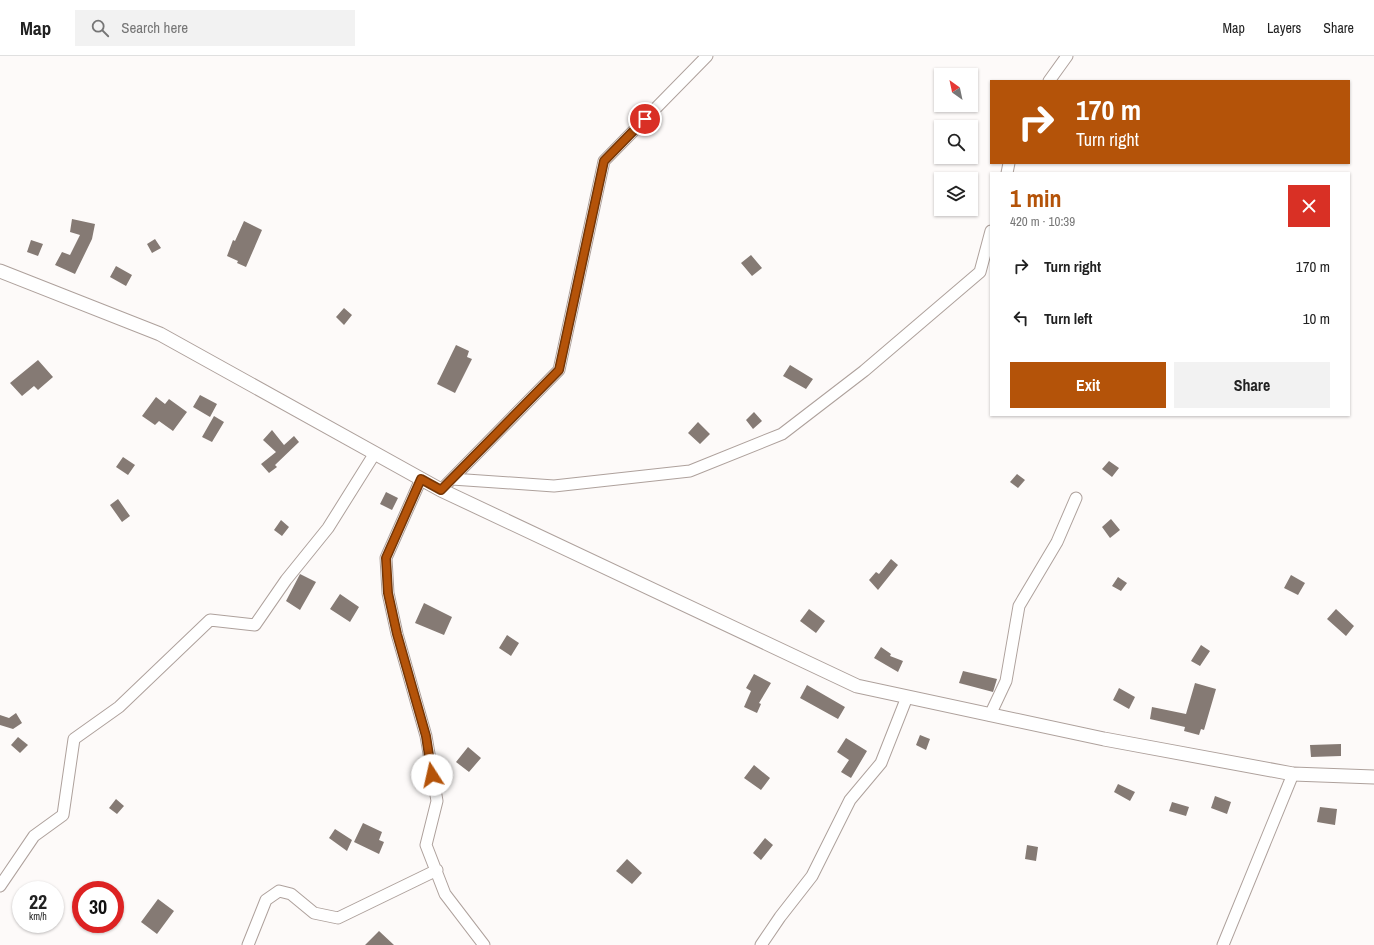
<!DOCTYPE html>
<html lang="en">
<head>
<meta charset="utf-8">
<style>
  body { margin:0; font-family:"Archivo Narrow",sans-serif; background:#f2f2f2; color:#222; height:100vh; display:flex; flex-direction:column; font-size:15px; white-space:nowrap }
  * { box-sizing:border-box; margin:0 }
  p { font-size:13px; color:#767676 }
  .icon { flex:none; width:22px; height:22px; fill:none; stroke:currentColor; stroke-width:2; stroke-linecap:round; stroke-linejoin:round }
  .map { position:relative; flex:1; overflow:hidden }
  .side { position:absolute; left:990px; top:116px; width:360px; height:244px; display:flex; flex-direction:column; background:#fff; border-radius:0px; box-shadow:0 1px 3px #0004 }
  .side>* { flex:none }
  .hud { position:absolute; left:990px; top:24px; width:360px; height:84px; border-radius:0px; box-shadow:0 1px 3px #0004; background:#b45309; color:#fff; overflow:hidden }
  .needle { width:26px; rotate:327deg }
  .controls { position:absolute; left:934px; top:12px; display:grid; gap:8px }
  .controls a { display:grid; place-items:center; width:44px; height:44px; border-radius:0px; background:#fff; box-shadow:0 1px 3px #0004; font-size:20px }
  .speed { position:absolute; left:12px; top:825px; display:flex; gap:8px; font-size:20px; font-weight:700; text-align:center }
  .speed>* { display:grid; place-content:center; width:52px; height:52px; border-radius:50%; background:#fff; box-shadow:0 1px 3px #0004; line-height:1 }
  .speed small { font-size:10px; font-weight:400 }
  .speed .limit { border:6px solid #d22; background:#fff; color:#111 }
  .pin { position:absolute; display:grid; place-items:center; width:34px; height:34px; color:#fff; margin:-17px; border:2px solid #fff; border-radius:50%; box-shadow:0 1px 4px #0007 }
  .me { position:absolute; width:44px; margin:-22px; rotate:350deg; stroke-linejoin:round; filter:drop-shadow(0 0 3px #0008) }
  .turn { display:flex; align-items:center; gap:14px; height:84px; padding:0 20px; font-size:18px }
  .turn .icon { width:52px; height:52px; stroke-width:2.5 }
  .turn b { display:block; font-size:28px; line-height:34px }
  .round { display:grid; place-items:center; flex:none; width:42px; height:42px; border-radius:0px; background:#f2f2f2 }
  .overview { display:flex; align-items:center; justify-content:space-between; height:68px; padding:0 20px }
  h1 { font-size:24px; font-weight:700; line-height:30px; color:#b45309 }
  .primary-button { display:flex; gap:8px; margin-top:auto; padding:8px 20px }
  .primary-button a { flex:1; height:46px; border-radius:0px; background:#b45309; color:#fff; font-size:16px; font-weight:700; line-height:46px; text-align:center }
  .primary-button a+a { background:#f2f2f2; color:#222 }
  ul { padding:0; list-style:none }
  li { display:flex; align-items:center; gap:12px; height:52px; padding:0 20px }
  li div { flex:1 }
  li b { display:block; font-size:15px }
  li em { font-style:normal }
  header { display:flex; align-items:center; gap:24px; box-sizing:border-box; height:56px; padding:0 20px; background:#fff; border-bottom:1px solid #e0e0e0 }
  header strong { font-size:19px }
  nav { display:flex; gap:22px; margin-inline-start:auto; font-size:14px }
  .search { width:280px; height:36px; background:#f2f2f2; display:flex; align-items:center; gap:10px; box-sizing:border-box; padding:0 14px; border-radius:0px; color:#767676; font-size:15px }
  .map>svg:first-child { display:block }
  .building { fill:#857a74 }
  .lines { fill:none; stroke-linecap:round; stroke-linejoin:round }
  .minor-casing { stroke:#aea19c; stroke-width:13 }
  .tertiary-casing { stroke:#aea19c; stroke-width:15 }
  .minor { stroke:#fff; stroke-width:11 }
  .tertiary { stroke:#fff; stroke-width:13 }
  .route-casing { stroke:#753606; stroke-width:10 }
  .route { stroke:#b45309; stroke-width:7 }
</style>
</head>
<body>
<header>
<strong>Map</strong>
<div class="search"><svg class="icon" aria-label="search" viewBox="0 0 24 24"><circle cx="10" cy="10" r="6"/><path d="M15 15l6 6"/></svg>Search here</div>
<nav><a>Map</a><a>Layers</a><a>Share</a></nav>
</header>
<div class="map">
<svg width="1374" height="889" viewBox="0 0 1374 889">
  <rect width="100%" height="100%" fill="#fdfaf9"/>
  <!-- building -->
  <path class="building" d="M 72,163 L 95,168 L 92,183 L 75,218 L 55,209 L 62,196 L 70,199 L 80,179 L 70,176 Z
    M 244,165 L 262,174 L 246,211 L 237,207 L 238,205 L 227,200 L 233,184 L 235,185 Z
    M 155,183 L 161,192 L 152,197 L 147,188 Z
    M 31,184 L 43,188 L 38,200 L 27,196 Z
    M 751,199 L 762,212 L 752,220 L 741,207 Z
    M 116,210 L 132,219 L 126,230 L 110,221 Z
    M 344,252 L 352,259 L 344,269 L 336,261 Z
    M 456,289 L 469,295 L 467,301 L 472,303 L 455,337 L 437,328 Z
    M 38,304 L 53,321 L 38,334 L 34,330 L 22,340 L 10,327 Z
    M 790,309 L 813,323 L 806,333 L 783,320 Z
    M 200,339 L 217,348 L 210,361 L 193,351 Z
    M 156,341 L 165,348 L 169,343 L 187,356 L 173,375 L 159,365 L 155,369 L 142,360 Z
    M 754,356 L 762,365 L 753,373 L 746,364 Z
    M 214,360 L 224,366 L 212,386 L 202,381 Z
    M 698,366 L 710,378 L 700,388 L 688,377 Z
    M 272,374 L 284,389 L 294,380 L 299,386 L 275,409 L 277,411 L 269,417 L 261,408 L 276,396 L 263,384 Z
    M 123,401 L 135,409 L 128,419 L 116,411 Z
    M 1109,405 L 1119,412 L 1112,421 L 1102,413 Z
    M 1017,418 L 1025,424 L 1018,432 L 1010,426 Z
    M 386,436 L 398,442 L 392,454 L 380,448 Z
    M 118,443 L 130,460 L 122,466 L 110,449 Z
    M 1111,463 L 1120,474 L 1110,482 L 1102,471 Z
    M 281,464 L 289,471 L 282,480 L 274,474 Z
    M 891,503 L 898,509 L 878,534 L 869,524 L 876,516 L 879,518 Z
    M 300,518 L 316,526 L 300,554 L 286,545 Z
    M 1291,519 L 1305,527 L 1298,539 L 1284,532 Z
    M 1118,521 L 1127,527 L 1121,535 L 1112,530 Z
    M 340,538 L 359,551 L 350,566 L 330,553 Z
    M 424,547 L 452,561 L 444,579 L 415,567 Z
    M 809,553 L 825,565 L 816,577 L 800,565 Z
    M 1336,553 L 1354,570 L 1346,580 L 1327,563 Z
    M 507,579 L 519,587 L 511,600 L 499,592 Z
    M 1201,589 L 1210,595 L 1200,610 L 1191,605 Z
    M 881,591 L 891,598 L 890,600 L 903,605 L 898,616 L 874,602 Z
    M 963,615 L 997,623 L 993,636 L 959,627 Z
    M 754,618 L 771,627 L 759,647 L 761,648 L 757,657 L 744,651 L 751,635 L 746,632 Z
    M 1195,627 L 1216,633 L 1204,674 L 1201,673 L 1199,679 L 1184,675 L 1185,671 L 1150,663 L 1152,651 L 1186,658 Z
    M 807,629 L 845,651 L 838,663 L 800,642 Z
    M 1119,632 L 1135,641 L 1129,653 L 1113,644 Z
    M 16,657 L 22,667 L 13,673 L 0,669 L 0,659 L 9,662 Z
    M 920,679 L 930,683 L 926,694 L 916,689 Z
    M 18,681 L 28,689 L 20,697 L 11,689 Z
    M 846,682 L 867,695 L 851,722 L 841,716 L 849,704 L 837,696 Z
    M 1341,688 L 1341,700 L 1311,701 L 1310,689 Z
    M 468,691 L 481,702 L 469,716 L 456,706 Z
    M 754,709 L 770,722 L 761,734 L 744,722 Z
    M 1118,728 L 1135,736 L 1130,745 L 1114,736 Z
    M 1215,740 L 1231,746 L 1227,758 L 1211,752 Z
    M 116,743 L 124,750 L 117,758 L 109,752 Z
    M 1172,746 L 1189,751 L 1186,760 L 1169,755 Z
    M 1320,751 L 1337,753 L 1335,769 L 1317,766 Z
    M 363,767 L 382,776 L 379,784 L 384,786 L 379,798 L 354,786 Z
    M 335,773 L 352,784 L 347,795 L 329,782 Z
    M 765,782 L 773,789 L 761,804 L 753,797 Z
    M 1027,789 L 1038,791 L 1036,805 L 1025,803 Z
    M 627,803 L 642,817 L 632,828 L 616,815 Z
    M 158,843 L 174,855 L 157,878 L 141,866 Z
    M 379,875 L 394,889 L 365,889 Z"/>
  <g class="lines">
    <!-- minor casing -->
    <g class="minor-casing">
      <path id="minor" d="M 1049,25 L 1067,0
        M 1007,117 L 1009,107
        M 421,423 L 386,502 L 388,537 L 397,578 L 426,680 L 437,745 L 426,789 L 445,838 L 484,889
        M 452,423 L 554,430 L 690,415 L 782,378 L 864,315 L 980,216 L 991,175
        M 441,434 L 559,314 L 604,105 L 707,0
        M 990,659 L 1006,625 L 1019,550 L 1057,486 L 1076,442
        M 0,830 L 34,780 L 63,759 L 74,683 L 119,651 L 210,564 L 255,569 L 286,524 L 328,472 L 375,397
        M 248,889 L 266,844 L 279,835 L 291,838 L 314,857 L 338,862 L 437,814
        M 761,889 L 780,861 L 812,820 L 850,744 L 881,707 L 907,641
        M 1223,889 L 1293,718"/>
    </g>
    <!-- tertiary casing -->
    <g class="tertiary-casing">
      <path id="tertiary" d="M 0,215 L 160,278 L 441,434 L 857,630 L 1104,683 L 1293,718 L 1374,721"/>
    </g>
    <!-- minor -->
    <use href="#minor" class="minor"/>
    <!-- tertiary -->
    <use href="#tertiary" class="tertiary"/>
  </g>
  <g class="lines">
    <!-- route casing -->
    <g class="route-casing">
      <path id="route" d="M 432,719 L 426,680 L 397,578 L 388,537 L 386,502 L 421,423 L 441,434 L 559,314 L 604,105 L 645,63"/>
    </g>
    <!-- route -->
    <use href="#route" class="route"/>
  </g>
</svg>
<div class="controls">
<a><svg class="needle" viewBox="-14 -14 28 28"><path d="M0-13l5 13h-10z" fill="#e53935"/><path d="M0 13l5-13h-10z" fill="#767676"/></svg></a>
<a><svg class="icon" aria-label="search" viewBox="0 0 24 24"><circle cx="10" cy="10" r="6"/><path d="M15 15l6 6"/></svg></a>
<a><svg class="icon" aria-label="layers" viewBox="0 0 24 24"><path d="M12 4l9 5-9 5-9-5zM3 14l9 5 9-5"/></svg></a>
</div>
<div class="speed"><div>22<small>km/h</small></div><div class="limit">30</div></div>
<div class="pin" style="left:645px;top:63px;background:#d93025"><svg class="icon" aria-label="arrive" viewBox="0 0 24 24"><path d="M6 21V4h12l-3 4 3 4H6"/></svg></div>
<svg class="me" style="left:432px;top:719px" viewBox="-20 -20 40 40"><circle r="19" fill="#fff"/><path d="M0-13L10 11 0 6-10 11z" fill="#b45309"/></svg>
<div class="hud">
<div class="turn"><svg class="icon" aria-label="right" viewBox="0 0 24 24"><path d="M7 20v-9h11M14 6l5 5-5 5"/></svg><div><b>170 m</b>Turn right</div></div>
</div>
<section class="side">
<div class="overview"><div><h1>1 min</h1><p>420 m · 10:39</p></div><a class="round" style="background:#d93025;color:#fff"><svg class="icon" aria-label="close" viewBox="0 0 24 24"><path d="M6 6l12 12M18 6L6 18"/></svg></a></div>
<ul>
<li><svg class="icon" aria-label="right" viewBox="0 0 24 24"><path d="M7 20v-9h11M14 6l5 5-5 5"/></svg><div><b>Turn right</b></div><em>170 m</em></li>
<li><svg class="icon" aria-label="left" viewBox="0 0 24 24"><path d="M17 20v-9H6M10 6l-5 5 5 5"/></svg><div><b>Turn left</b></div><em>10 m</em></li>
</ul>
<div class="primary-button"><a>Exit</a><a>Share</a></div>
</section>
</div>
</body>
</html>
